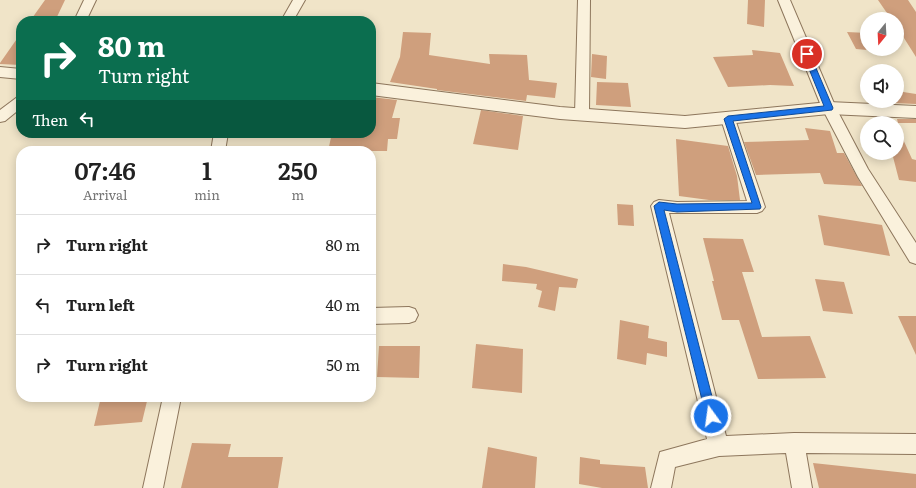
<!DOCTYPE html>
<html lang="en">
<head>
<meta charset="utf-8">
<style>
  body { margin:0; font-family:Literata,serif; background:#f6f6f6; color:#222; height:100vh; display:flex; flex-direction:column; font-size:15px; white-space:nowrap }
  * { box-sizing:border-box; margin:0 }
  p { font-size:13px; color:#767676 }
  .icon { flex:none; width:22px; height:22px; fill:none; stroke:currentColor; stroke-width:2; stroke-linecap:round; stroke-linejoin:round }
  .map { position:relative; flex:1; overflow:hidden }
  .sheet { position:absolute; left:16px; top:146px; width:360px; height:256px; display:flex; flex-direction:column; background:#fff; border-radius:16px; box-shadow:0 2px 10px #0003 }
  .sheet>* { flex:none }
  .guide { position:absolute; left:16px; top:16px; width:360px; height:122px; border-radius:16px; box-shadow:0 2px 10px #0003; background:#0b6e4f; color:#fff; overflow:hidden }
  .needle { width:26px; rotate:198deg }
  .tools { position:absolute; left:860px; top:12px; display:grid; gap:8px }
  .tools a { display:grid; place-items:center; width:44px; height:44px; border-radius:50%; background:#fff; box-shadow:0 2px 10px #0003; font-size:20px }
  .pin { position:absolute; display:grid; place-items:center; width:34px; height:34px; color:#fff; margin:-17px; border:2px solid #fff; border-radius:50%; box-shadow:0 1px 4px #0007 }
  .me { position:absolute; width:44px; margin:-22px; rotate:346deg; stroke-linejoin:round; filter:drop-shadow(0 0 3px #0008) }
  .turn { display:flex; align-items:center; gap:14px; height:84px; padding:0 16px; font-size:18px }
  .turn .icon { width:52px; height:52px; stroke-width:2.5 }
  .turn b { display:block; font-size:28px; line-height:34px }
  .then { display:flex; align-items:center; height:38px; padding:0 16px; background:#0003; gap:8px; font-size:15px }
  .eta { display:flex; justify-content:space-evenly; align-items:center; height:68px; text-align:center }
  .eta b { font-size:24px; font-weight:600; line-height:28px }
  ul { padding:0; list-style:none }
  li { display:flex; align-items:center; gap:12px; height:60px; padding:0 16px; border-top:1px solid #e0e0e0 }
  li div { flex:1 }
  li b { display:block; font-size:15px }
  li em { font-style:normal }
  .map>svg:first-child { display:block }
  .building { fill:#cf9f7d }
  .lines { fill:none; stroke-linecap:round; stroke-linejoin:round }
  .minor-casing { stroke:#8d765c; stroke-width:2 }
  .tertiary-casing { stroke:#8d765c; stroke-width:2 }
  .minor { fill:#faf1dc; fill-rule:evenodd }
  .tertiary { fill:#faf1dc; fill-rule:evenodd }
  .route { fill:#1a73e8; stroke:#114b97 }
</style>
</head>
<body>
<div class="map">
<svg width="916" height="488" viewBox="0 0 916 488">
  <rect width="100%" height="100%" fill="#f0e4c8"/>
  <!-- building -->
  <path class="building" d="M 45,0 L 65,0 L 55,21 L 30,21 Z
    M 748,0 L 765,0 L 764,27 L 747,24 Z
    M 878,0 L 908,0 L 916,12 L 916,57 L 897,27 L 897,19 L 892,19 L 889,16 Z
    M 403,32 L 431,33 L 429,55 L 490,64 L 489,54 L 527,55 L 529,80 L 557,83 L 555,98 L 527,95 L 526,101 L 437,90 L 437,89 L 390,82 L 400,57 Z
    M 847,32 L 867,33 L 867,50 L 856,49 Z
    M 21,33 L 21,65 L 0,64 L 0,63 Z
    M 752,50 L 780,53 L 794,86 L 770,85 L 728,87 L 713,57 L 753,55 Z
    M 592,54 L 607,56 L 606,79 L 591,77 Z
    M 597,82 L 628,83 L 631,107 L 596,105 Z
    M 897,91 L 916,94 L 916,104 L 893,103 L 893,101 L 897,101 Z
    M 371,97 L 397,100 L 392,118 L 400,118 L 397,139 L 388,139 L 387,151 L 328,151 L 332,133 L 371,133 Z
    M 481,110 L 523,116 L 518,150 L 473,144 Z
    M 897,119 L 916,119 L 916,123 L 898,123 Z
    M 897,126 L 912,159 L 916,160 L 916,182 L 899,180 L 892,153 L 897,153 Z
    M 805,128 L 830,131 L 837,153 L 844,153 L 862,186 L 824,184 L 820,173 L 756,175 L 744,142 L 809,140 Z
    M 676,139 L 728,146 L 737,176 L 740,200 L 709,200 L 679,196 Z
    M 617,204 L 633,205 L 634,226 L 618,225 Z
    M 818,215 L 882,225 L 890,256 L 824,245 Z
    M 703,238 L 743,239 L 754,272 L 742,272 L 762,337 L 810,336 L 826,378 L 758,379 L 739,320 L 722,320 L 712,281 L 714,281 Z
    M 503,264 L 526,267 L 578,279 L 576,288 L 559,287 L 555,311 L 538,307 L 542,291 L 536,289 L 537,284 L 502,281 Z
    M 815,279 L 844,282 L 853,314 L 823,311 Z
    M 898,316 L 916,316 L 916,355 Z
    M 620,320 L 649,326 L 648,338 L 667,342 L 667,357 L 647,353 L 646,365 L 617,359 Z
    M 476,344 L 523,349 L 522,393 L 472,388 Z
    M 379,346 L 420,346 L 419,378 L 377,377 Z
    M 101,397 L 148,397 L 142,422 L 94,426 Z
    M 192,443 L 231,444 L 228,457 L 283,457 L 278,488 L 181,488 Z
    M 488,447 L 537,457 L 535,488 L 482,488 Z
    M 580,457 L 600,460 L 600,464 L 645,467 L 648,488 L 602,488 L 579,484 Z
    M 813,463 L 916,474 L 916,488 L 819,488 Z"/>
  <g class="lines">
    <!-- minor casing -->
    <g class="minor-casing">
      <path id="minor" d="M 84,0 L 96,0 L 86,21 L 74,21 Z
        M 293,0 L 305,0 L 293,21 L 281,21 Z
        M 578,0 L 590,0 L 589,114 L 587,118 L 582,119 L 577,118 L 575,114 Z
        M 778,0 L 790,0 L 836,108 L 868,169 L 916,243 L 916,264 L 910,262 L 858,177 L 822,108 Z
        M 21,96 L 21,108 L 5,121 L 0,122 L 0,110 L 16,98 Z
        M 728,114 L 733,115 L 735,119 L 765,207 L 762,211 L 757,213 L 669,213 L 726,436 L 794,433 L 916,434 L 916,454 L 806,453 L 812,488 L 792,488 L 786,453 L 719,456 L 675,467 L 671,488 L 651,488 L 660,452 L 707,439 L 651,206 L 654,202 L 659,200 L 677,202 L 747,201 L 721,119 L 723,115 Z
        M 214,133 L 228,133 L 225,151 L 211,151 Z
        M 409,307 L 415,309 L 418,315 L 415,321 L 409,323 L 371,324 L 371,308 Z
        M 163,397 L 181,397 L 163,488 L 143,488 Z"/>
    </g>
    <!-- tertiary casing -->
    <g class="tertiary-casing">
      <path id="tertiary" d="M 0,67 L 21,69 L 21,79 L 0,77 Z
        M 371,83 L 560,107 L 685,116 L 829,102 L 916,106 L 916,118 L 829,114 L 685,128 L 560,119 L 371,95 Z"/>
    </g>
    <!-- minor -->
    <use href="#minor" class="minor"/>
    <!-- tertiary -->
    <use href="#tertiary" class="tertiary"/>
  </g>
  <!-- route -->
  <path class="route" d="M 807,51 L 810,54 L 833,108 L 832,110 L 733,121 L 761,207 L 760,209 L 677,212 L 664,210 L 717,416 L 715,420 L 711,422 L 707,420 L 706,416 L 654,206 L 659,202 L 677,204 L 752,203 L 724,119 L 728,116 L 824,106 L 803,54 Z"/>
</svg>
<div class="tools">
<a><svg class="needle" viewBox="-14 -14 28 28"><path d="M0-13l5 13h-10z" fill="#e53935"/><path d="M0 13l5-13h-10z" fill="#767676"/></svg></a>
<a><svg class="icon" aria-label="sound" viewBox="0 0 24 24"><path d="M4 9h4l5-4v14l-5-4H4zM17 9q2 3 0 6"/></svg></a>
<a><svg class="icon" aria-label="search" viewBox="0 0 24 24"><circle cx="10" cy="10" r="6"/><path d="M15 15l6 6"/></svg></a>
</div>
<div class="pin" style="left:807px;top:54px;background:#d93025"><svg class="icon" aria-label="arrive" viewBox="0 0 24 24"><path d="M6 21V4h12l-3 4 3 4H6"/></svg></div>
<svg class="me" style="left:711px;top:416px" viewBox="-20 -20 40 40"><circle r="17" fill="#1a73e8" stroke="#fff" stroke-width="3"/><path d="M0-11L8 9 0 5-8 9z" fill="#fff"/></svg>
<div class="guide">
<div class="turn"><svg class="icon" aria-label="right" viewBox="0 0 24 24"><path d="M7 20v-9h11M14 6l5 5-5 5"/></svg><div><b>80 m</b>Turn right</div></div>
<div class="then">Then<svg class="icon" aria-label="left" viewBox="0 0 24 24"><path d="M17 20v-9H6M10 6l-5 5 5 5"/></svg></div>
</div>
<section class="sheet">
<div class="eta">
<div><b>07:46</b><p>Arrival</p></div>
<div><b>1</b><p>min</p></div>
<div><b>250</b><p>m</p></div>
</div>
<ul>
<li><svg class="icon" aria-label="right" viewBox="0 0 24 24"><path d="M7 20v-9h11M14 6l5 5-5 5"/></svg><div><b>Turn right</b></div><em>80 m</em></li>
<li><svg class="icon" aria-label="left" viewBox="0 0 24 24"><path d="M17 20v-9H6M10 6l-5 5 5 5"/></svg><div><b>Turn left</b></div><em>40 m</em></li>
<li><svg class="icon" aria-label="right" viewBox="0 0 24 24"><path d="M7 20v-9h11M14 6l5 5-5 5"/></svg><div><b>Turn right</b></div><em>50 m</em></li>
</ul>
</section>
</div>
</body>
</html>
